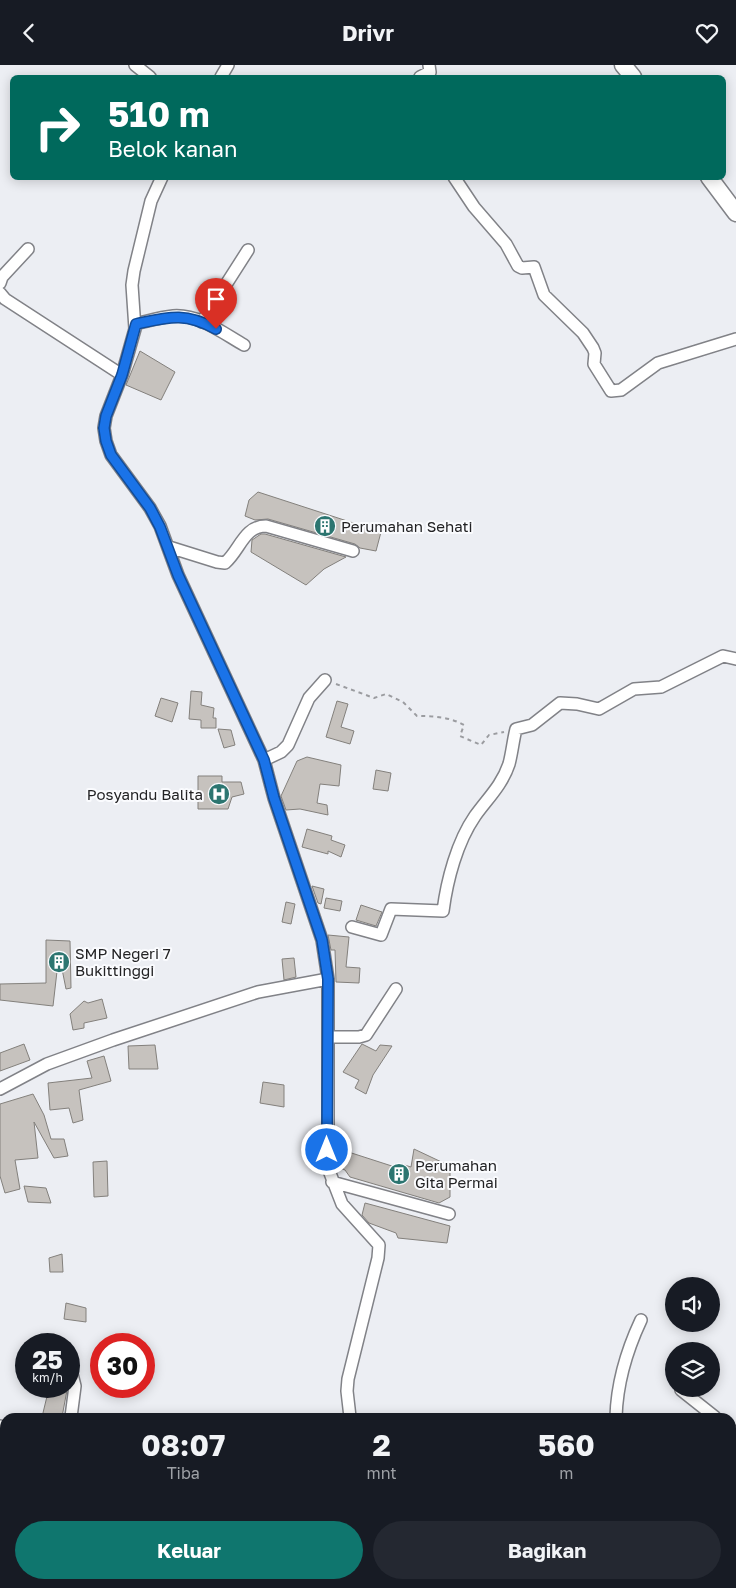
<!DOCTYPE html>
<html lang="id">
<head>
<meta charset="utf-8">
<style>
  body { margin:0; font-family:"Golos Text",sans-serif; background:#242831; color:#f1f3f6; height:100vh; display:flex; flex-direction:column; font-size:19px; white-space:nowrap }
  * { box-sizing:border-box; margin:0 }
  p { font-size:16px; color:#9ea1a6 }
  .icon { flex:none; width:28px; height:28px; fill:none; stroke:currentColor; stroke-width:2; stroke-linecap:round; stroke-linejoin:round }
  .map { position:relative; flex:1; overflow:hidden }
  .sheet { position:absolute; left:0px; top:1348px; width:736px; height:176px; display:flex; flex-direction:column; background:#171b24; border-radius:15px 15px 0 0; box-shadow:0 2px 12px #0003 }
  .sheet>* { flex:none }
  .banner { position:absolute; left:10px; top:10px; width:716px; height:105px; border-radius:8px; box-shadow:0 2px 12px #0003; background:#00695c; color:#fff; overflow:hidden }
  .buttons { position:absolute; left:665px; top:1212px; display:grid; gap:10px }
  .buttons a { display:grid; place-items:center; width:55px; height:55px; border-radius:50%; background:#171b24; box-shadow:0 2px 12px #0003; font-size:25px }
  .speed { position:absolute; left:15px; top:1268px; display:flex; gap:10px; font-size:25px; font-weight:700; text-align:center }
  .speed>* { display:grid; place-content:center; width:65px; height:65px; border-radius:50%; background:#171b24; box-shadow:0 2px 12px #0003; line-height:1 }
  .speed small { font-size:12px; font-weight:400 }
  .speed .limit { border:8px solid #d22; background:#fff; color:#111 }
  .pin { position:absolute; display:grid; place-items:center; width:42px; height:42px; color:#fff; margin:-51px -21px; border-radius:50% 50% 50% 0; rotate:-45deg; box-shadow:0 0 5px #0007 }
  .pin .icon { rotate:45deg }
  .me { position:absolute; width:55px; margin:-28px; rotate:0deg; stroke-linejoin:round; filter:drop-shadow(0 0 4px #0008) }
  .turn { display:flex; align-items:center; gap:18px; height:105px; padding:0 15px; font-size:22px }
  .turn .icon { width:65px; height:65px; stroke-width:2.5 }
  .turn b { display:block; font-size:35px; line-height:42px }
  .eta { display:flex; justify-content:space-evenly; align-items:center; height:85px; text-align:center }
  .eta b { font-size:30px; font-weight:700; line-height:35px }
  .cta { display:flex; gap:10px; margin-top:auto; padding:10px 15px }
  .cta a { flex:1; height:58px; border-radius:30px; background:#0f766e; color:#fff; font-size:20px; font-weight:700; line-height:58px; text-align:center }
  .cta a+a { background:#242831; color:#f1f3f6 }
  header { display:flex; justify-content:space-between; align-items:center; height:65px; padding:0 15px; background:#171b24; font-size:22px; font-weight:700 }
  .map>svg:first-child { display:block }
  .building { fill:#c6c2be; stroke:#83807c }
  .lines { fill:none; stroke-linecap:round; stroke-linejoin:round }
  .street-casing { stroke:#818287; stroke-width:14 }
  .secondary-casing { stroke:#818287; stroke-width:19 }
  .path { stroke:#9b9ca0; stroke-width:2; stroke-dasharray:4 4; stroke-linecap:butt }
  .street { stroke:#fff; stroke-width:11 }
  .secondary { stroke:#fff; stroke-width:16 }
  .route-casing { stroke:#114b97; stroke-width:12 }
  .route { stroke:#1a73e8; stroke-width:9 }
  .labels { text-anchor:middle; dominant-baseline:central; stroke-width:4; stroke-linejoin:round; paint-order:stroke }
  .poi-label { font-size:15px; fill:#222224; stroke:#fafbfe; text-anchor:start }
</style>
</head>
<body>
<header><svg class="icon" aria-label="back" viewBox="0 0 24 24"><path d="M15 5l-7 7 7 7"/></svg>Drivr<svg class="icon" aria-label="heart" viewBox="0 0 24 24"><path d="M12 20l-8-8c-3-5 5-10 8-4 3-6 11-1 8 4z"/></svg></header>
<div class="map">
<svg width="736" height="1523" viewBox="0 0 736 1523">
  <rect width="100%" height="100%" fill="#eceef3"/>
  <!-- building -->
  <path class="building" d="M 140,286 L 175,307 L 161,335 L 126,320 Z
    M 258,427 L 381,467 L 376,486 L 360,483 L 355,479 L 268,454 L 255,455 L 245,451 L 249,435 Z
    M 261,469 L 265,469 L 346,492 L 324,504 L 306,520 L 251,487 L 252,475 Z
    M 191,626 L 202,627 L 201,640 L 214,643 L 213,653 L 216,653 L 216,663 L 201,663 L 201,655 L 189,654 Z
    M 161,633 L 178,638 L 172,657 L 155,651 Z
    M 337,636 L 348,639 L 341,662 L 354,666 L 350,679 L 326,672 Z
    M 218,664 L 231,665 L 235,680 L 224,683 Z
    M 307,692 L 341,700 L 339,721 L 320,719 L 317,738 L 327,740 L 328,750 L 300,744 L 286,745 L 281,731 L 297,696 Z
    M 376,705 L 391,708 L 388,726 L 373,724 Z
    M 198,711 L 222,711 L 222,717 L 241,717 L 244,729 L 232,732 L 228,744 L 198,744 Z
    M 307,764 L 332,771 L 331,775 L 345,780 L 341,792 L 328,786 L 328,789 L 302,782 Z
    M 312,821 L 324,824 L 321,839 L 318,838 Z
    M 326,833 L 342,836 L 340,846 L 324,843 Z
    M 286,837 L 295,839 L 291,859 L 282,857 Z
    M 361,840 L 382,847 L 376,861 L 356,855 Z
    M 328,870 L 349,872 L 346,902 L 360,903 L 359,918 L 336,917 L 335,885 L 331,885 Z
    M 46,875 L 70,876 L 71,923 L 66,924 L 59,889 L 53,941 L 0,935 L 0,919 L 46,918 Z
    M 294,893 L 296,912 L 284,915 L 282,894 Z
    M 102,934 L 107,953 L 84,958 L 84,963 L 73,965 L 70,949 L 84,936 L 88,938 Z
    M 24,979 L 30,995 L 0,1006 L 0,988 Z
    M 362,979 L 376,986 L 380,980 L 392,981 L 373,1010 L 366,1029 L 355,1023 L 359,1015 L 343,1007 Z
    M 155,980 L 158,1004 L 129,1004 L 128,981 Z
    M 104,991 L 111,1016 L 79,1025 L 83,1055 L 73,1058 L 69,1043 L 50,1045 L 48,1018 L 92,1013 L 87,996 Z
    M 263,1017 L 284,1020 L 284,1042 L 260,1038 Z
    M 33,1029 L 44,1050 L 51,1074 L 64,1074 L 68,1091 L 54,1093 L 34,1057 L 38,1093 L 15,1095 L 20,1124 L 5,1128 L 0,1111 L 0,1039 Z
    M 336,1083 L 398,1103 L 401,1099 L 411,1102 L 414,1084 L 450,1101 L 450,1132 L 439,1138 L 350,1112 L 345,1105 L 336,1101 Z
    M 107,1096 L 108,1131 L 94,1132 L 93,1097 Z
    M 24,1121 L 46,1123 L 51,1138 L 28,1137 Z
    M 365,1138 L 450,1161 L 447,1178 L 398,1173 L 396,1168 L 369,1158 L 362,1150 Z
    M 62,1189 L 63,1207 L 50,1207 L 49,1193 Z
    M 66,1238 L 86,1243 L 86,1257 L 64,1254 Z
    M 49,1323 L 67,1325 L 62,1352 L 42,1352 Z"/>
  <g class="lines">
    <!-- street casing -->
    <g class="street-casing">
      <path id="street" d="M 135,0 L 150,12
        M 221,12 L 228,0
        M 420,12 L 430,7 L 429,0
        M 162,112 L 151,136 L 134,206 L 132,220 L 135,264 L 122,310 L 106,351 L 104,363 L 106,376 L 111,390 L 150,443 L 160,461 L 178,510 L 264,695 L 274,733 L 322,875 L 328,914 L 328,1103 L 342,1139 L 379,1180 L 378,1193 L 348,1314 L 347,1326 L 350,1352
        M 454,112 L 474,142 L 506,179 L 518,201 L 522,203 L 534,202 L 544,230 L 583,268 L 593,283 L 595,288 L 594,299 L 611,326 L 621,325 L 658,298 L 736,274
        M 0,218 L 2,212 L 28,184
        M 0,228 L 5,234 L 122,310
        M 202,257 L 248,185
        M 135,259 C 148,256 161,252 173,251 C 199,249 223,268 244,280
        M 169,482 L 217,497 L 225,498 C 240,485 244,461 266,461 L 353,486
        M 264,695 L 281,687 L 288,680 L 309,633 L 325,615
        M 352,862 L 381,870 L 391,844 L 443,846 C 447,815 457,777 475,751 C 488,733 502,720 509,699 C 512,688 513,676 516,664 L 532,660 L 560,638 L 577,639 L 599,644 L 634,624 L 661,622 L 723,591 L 736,594
        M 328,972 L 359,972 L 366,970 L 396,924
        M 0,1024 L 47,999 L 113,975 L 258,927 L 328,914
        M 332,1117 L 449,1149
        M 69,1297 L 75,1321 L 71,1352
        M 681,1325 L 715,1352
        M 616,1352 C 617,1317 626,1287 641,1255
        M 0,1361 L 5,1365
        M 731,1365 L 736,1369
        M 736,1432 L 732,1452 L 736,1470
        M 1,1433 L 5,1425
        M 633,1519 L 637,1523
        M 693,1519 L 696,1523
        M 323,1523 L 326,1519"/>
    </g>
    <!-- secondary casing -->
    <g class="secondary-casing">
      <path id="secondary" d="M 623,0 L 633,12
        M 709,112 L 736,148"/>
    </g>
    <!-- path -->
    <path class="path" d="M 336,619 L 374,633 L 386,629 L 403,637 L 417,651 C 433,651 450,652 464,660 L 460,671 L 481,680 L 489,670 L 504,667"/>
    <!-- street -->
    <use href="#street" class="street"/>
    <!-- secondary -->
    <use href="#secondary" class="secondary"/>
  </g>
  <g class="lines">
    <!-- route casing -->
    <g class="route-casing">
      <path id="route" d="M 216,264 C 185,247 169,252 136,259 L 122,310 L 106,351 L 104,363 L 106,376 L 111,390 L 150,443 L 160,462 L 178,510 L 264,695 L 274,733 L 322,875 L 328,914 L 327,1085"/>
    </g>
    <!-- route -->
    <use href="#route" class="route"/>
  </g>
  <!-- icons -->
  <defs>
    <g id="building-disc" transform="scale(1.125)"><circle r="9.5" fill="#2c7570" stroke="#fafbfe"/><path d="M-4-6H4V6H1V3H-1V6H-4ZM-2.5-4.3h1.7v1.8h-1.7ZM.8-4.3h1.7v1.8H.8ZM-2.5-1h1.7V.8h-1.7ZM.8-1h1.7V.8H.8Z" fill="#fff"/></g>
    <g id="hospital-disc" transform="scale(1.125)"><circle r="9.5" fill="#2c7570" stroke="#fafbfe"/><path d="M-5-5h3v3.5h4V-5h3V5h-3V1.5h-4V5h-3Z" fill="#fff"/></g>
  </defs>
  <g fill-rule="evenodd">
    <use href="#building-disc" x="325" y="461"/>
    <use href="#hospital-disc" x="219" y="729"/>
    <use href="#building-disc" x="59" y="897"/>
    <use href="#building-disc" x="399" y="1109"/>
  </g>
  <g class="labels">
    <!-- poi labels -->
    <g class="poi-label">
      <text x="341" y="461">Perumahan Sehati</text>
      <text x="203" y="729" text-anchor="end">Posyandu Balita</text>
      <text x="75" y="888">SMP Negeri 7<tspan x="75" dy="17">Bukittinggi</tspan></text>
      <text x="415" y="1100">Perumahan<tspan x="415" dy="17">Gita Permai</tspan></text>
    </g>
  </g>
</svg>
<div class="buttons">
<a><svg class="icon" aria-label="sound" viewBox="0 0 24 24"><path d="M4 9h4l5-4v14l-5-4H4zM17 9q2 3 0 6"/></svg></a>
<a><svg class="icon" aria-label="layers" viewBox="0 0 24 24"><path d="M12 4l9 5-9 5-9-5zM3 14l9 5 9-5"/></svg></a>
</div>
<div class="speed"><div>25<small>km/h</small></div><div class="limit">30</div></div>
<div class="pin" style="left:216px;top:264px;background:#d93025"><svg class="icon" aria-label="arrive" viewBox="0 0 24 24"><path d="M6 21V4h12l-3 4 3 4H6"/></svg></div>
<svg class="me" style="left:327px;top:1085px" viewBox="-20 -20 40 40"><circle r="17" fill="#1a73e8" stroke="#fff" stroke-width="3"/><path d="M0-11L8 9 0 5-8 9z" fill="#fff"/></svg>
<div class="banner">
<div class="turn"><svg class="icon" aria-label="right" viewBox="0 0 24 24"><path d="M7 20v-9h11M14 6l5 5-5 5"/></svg><div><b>510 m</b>Belok kanan</div></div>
</div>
<section class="sheet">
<div class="eta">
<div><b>08:07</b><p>Tiba</p></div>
<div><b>2</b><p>mnt</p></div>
<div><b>560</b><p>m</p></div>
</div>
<div class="cta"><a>Keluar</a><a>Bagikan</a></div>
</section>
</div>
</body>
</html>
